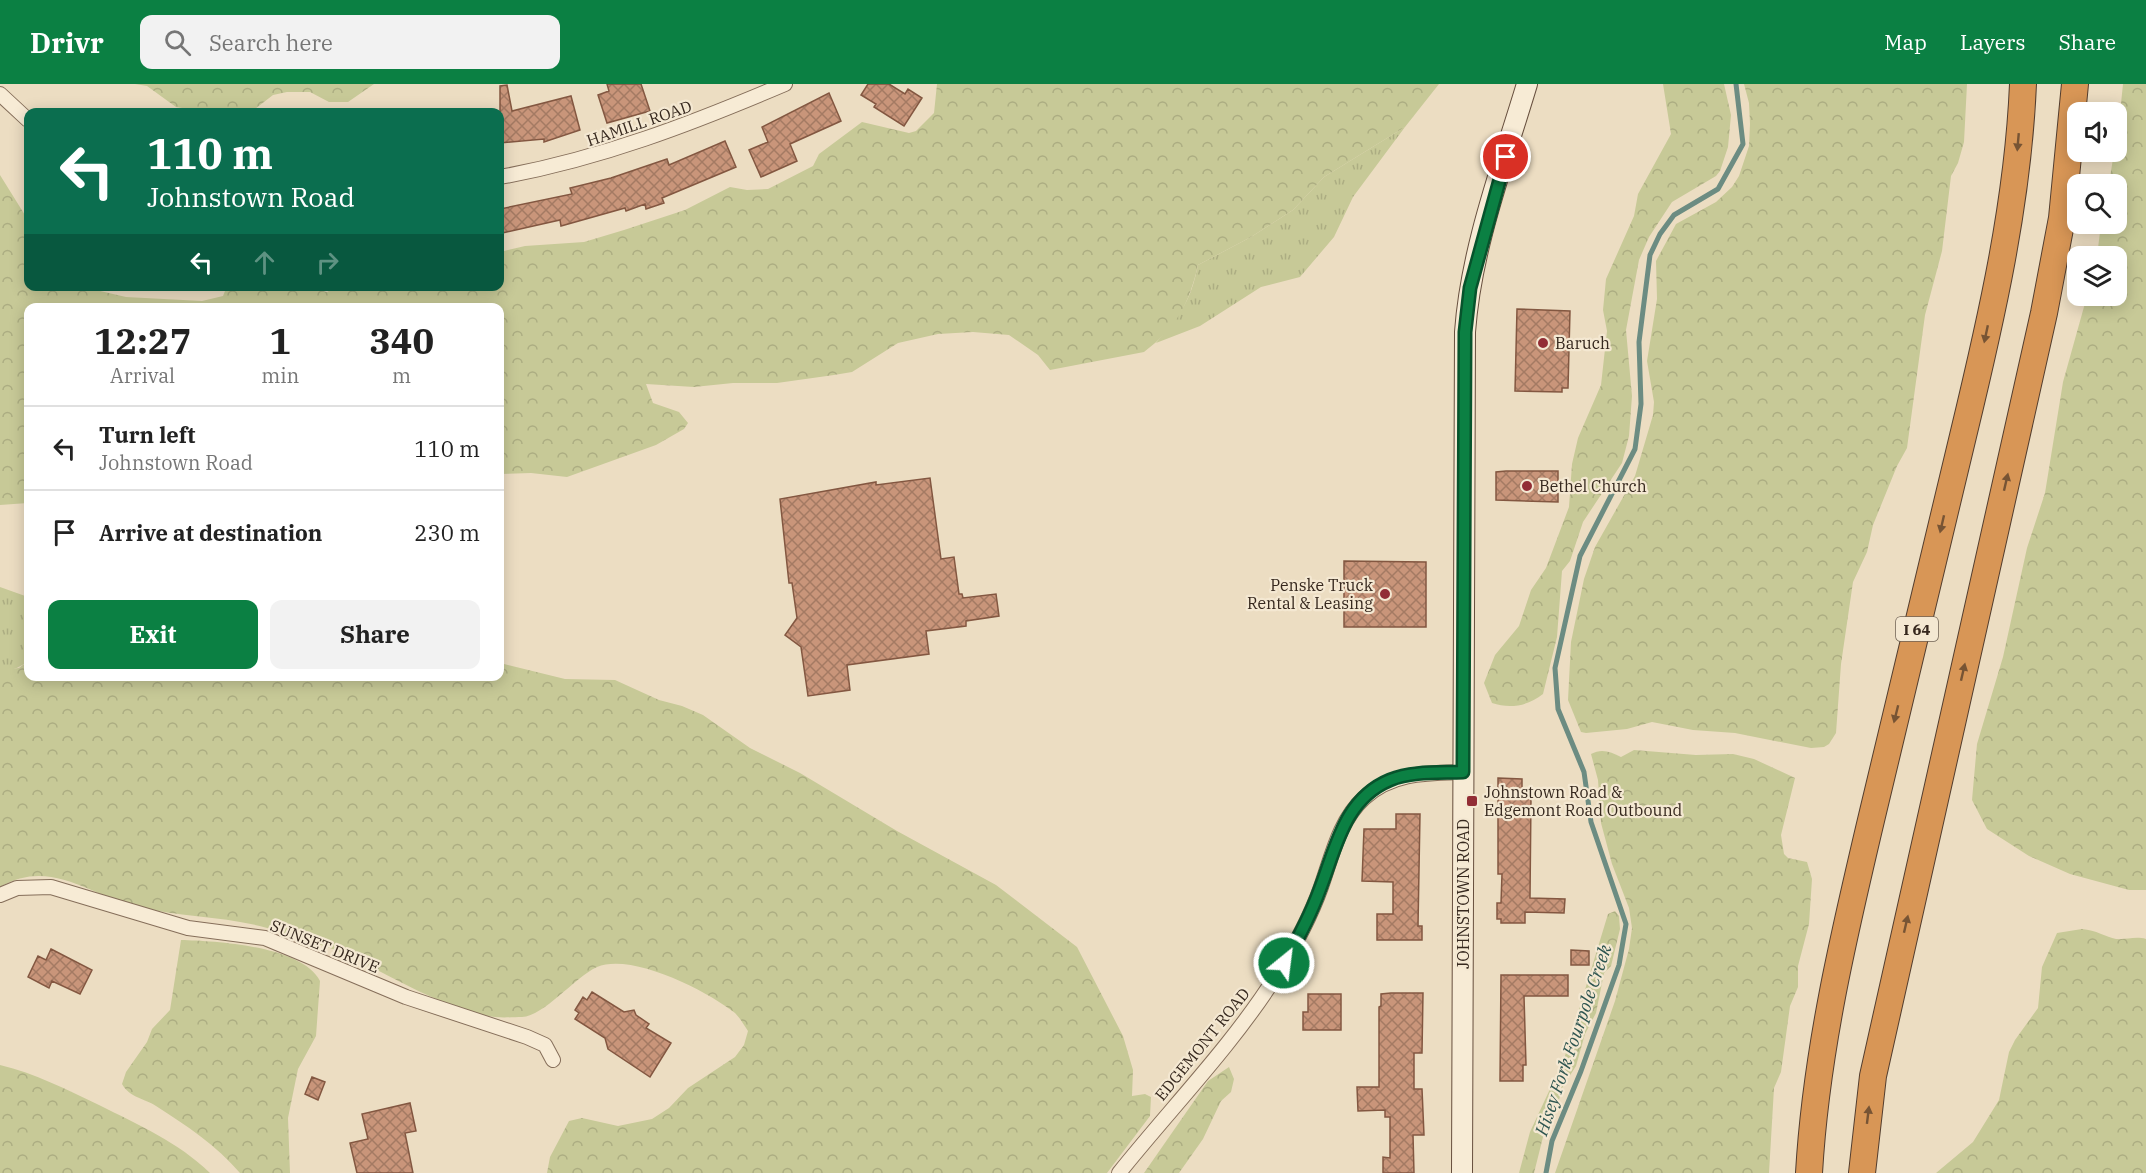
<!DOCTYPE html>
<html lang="en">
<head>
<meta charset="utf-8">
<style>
  body { margin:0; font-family:"IBM Plex Serif",serif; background:#f2f2f2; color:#222; height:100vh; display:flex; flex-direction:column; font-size:22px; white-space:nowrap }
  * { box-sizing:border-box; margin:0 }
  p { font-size:20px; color:#767676 }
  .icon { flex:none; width:33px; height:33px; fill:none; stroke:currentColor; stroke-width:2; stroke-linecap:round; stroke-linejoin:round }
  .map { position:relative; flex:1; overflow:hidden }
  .sheet { position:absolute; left:24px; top:219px; width:480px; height:378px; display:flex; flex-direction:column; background:#fff; border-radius:12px; box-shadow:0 3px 15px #0003 }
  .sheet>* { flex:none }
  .top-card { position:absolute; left:24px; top:24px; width:480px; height:183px; border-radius:12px; box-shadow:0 3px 15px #0003; background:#0b6e4f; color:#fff; overflow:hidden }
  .buttons { position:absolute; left:2067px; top:18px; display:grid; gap:12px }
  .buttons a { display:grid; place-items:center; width:60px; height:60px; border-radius:12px; background:#fff; box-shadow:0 3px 15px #0003; font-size:30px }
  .pin { position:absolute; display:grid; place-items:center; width:51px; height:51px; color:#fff; margin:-26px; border:3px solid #fff; border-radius:50%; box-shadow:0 2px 6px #0007 }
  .me { position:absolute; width:66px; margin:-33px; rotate:29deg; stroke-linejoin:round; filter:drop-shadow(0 0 4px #0008) }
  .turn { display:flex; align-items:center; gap:21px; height:126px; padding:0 24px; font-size:27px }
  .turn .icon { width:78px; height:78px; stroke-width:2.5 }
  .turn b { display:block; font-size:42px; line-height:51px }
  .lanes { display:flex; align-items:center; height:57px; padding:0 24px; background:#0003; justify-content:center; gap:30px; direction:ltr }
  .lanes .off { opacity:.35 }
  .eta { display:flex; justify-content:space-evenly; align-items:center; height:102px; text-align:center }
  .eta b { font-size:36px; font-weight:700; line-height:42px }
  .action { display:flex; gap:12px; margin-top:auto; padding:12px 24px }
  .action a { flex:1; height:69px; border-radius:12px; background:#0b8043; color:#fff; font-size:24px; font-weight:700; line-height:69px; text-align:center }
  .action a+a { background:#f2f2f2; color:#222 }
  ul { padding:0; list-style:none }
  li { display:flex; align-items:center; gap:18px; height:84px; padding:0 24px; border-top:2px solid #e0e0e0 }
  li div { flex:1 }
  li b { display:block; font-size:22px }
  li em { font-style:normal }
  header { display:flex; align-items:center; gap:36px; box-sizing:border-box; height:84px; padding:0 30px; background:#0b8043; color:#fff }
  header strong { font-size:28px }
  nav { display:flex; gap:33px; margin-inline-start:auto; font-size:21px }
  .search { width:420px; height:54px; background:#f2f2f2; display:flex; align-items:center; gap:15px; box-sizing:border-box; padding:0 21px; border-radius:12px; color:#767676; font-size:22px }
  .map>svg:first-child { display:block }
  .grass { fill:url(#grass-tufts) }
  .forest { fill:url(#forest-crowns) }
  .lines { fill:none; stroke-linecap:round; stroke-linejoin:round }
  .stream { stroke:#6c8c82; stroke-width:5 }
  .building { fill:url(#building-cross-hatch); stroke:#835741; stroke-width:1.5 }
  .street-casing { stroke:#856e5a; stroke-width:16 }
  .secondary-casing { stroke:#674f3e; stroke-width:22 }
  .highway-casing { stroke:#533d2e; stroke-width:28 }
  .street { stroke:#f7ebd5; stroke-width:14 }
  .secondary { stroke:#f7ebd5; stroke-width:20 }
  .highway { stroke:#d89656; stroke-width:26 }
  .oneway { fill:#775434 }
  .route-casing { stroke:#07532c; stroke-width:15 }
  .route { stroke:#0b8043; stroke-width:10 }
  .poi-dot { fill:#922d35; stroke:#f4e8d2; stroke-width:2 }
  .labels { text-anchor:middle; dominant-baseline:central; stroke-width:4.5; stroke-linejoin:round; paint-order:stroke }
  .shield { fill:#f4e8d2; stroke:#6f6254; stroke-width:1.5 }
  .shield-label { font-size:15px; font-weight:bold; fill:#36281e }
  .street-label { font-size:16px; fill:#36281e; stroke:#f4e8d2 }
  .poi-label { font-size:16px; fill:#36281e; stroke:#f4e8d2; text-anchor:start }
  .water-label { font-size:18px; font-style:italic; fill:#2e5550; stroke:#f4e8d2 }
</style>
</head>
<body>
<header>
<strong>Drivr</strong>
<div class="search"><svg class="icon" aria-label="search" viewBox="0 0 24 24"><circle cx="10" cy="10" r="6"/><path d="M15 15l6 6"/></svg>Search here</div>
<nav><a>Map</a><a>Layers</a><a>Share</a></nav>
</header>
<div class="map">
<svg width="2146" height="1089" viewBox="0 0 2146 1089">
  <defs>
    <pattern id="grass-tufts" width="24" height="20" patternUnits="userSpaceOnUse" patternTransform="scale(1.5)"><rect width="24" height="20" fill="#c7c997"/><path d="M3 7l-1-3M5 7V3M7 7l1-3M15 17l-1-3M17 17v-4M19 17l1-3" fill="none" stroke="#acad82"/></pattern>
    <pattern id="forest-crowns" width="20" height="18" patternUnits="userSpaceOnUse" patternTransform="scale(1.5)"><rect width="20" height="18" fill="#c7c997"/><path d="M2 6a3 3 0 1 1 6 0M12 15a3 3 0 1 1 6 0" fill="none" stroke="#acad82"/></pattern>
    <pattern id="building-cross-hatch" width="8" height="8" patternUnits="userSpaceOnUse" patternTransform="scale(1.5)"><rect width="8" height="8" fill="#c9957a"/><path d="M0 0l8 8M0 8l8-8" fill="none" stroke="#a47a63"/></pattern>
  </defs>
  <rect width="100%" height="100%" fill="#ecddc2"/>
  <!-- grass -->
  <path class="grass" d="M 1405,43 L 1353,113 L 1334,153 L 1300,193 L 1261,203 L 1200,242 L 1156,259 C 1181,229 1190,219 1198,181 L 1251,153 L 1293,126 L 1324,93 Z
    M 0,503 L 28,513 L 28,577 C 19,584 12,587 0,586 Z"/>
  <!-- forest -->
  <path class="forest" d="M 135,0 L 374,0 L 348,18 L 329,18 L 310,8 L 287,8 L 273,11 L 251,28 L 206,28 L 176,23 L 147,2 Z
    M 937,0 L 1439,0 L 1405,43 L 1324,93 L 1293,126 L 1251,153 L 1198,181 C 1189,220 1177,243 1144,268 L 1050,286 L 1038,271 L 1009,251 L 973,248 L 938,250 L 898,259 L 852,288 L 834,291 L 777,299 L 733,299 L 694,303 L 646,300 L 653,319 L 679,328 L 688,339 L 684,345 L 656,361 L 567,393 L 531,389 L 500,390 L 500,224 L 28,224 L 28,419 L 0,421 L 0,91 L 28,136 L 28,202 L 83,203 L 126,213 L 202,217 L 223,212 L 227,202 L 304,202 L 327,208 L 338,202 L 500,202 L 500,168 L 525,162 L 584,158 L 624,146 L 685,126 L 730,103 L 747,106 L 768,105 L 813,82 L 819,70 L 862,38 L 909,49 L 916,47 L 934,29 Z
    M 1663,0 L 1724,0 L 1731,31 L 1728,63 L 1720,87 L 1716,92 L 1672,118 L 1649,153 L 1639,176 L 1626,246 L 1632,312 L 1629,352 L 1622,379 L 1583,438 L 1570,477 L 1562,487 L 1557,553 L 1543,610 C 1528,622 1510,625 1492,619 L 1484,599 L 1495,571 L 1519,542 L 1531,506 L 1546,484 L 1569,423 L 1572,380 L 1578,354 L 1601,301 L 1607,247 L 1603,226 L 1606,195 L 1634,132 L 1638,110 L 1671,50 Z
    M 1744,0 L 1967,0 L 1964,58 L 1958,79 L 1951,92 L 1942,167 L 1925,231 L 1907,364 L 1897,382 L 1873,441 L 1867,468 L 1853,498 L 1841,580 L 1836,649 L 1829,660 L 1824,663 L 1811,664 L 1735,649 L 1693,646 L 1652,638 L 1627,645 L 1586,649 L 1581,648 L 1568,616 L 1571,558 L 1584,495 L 1595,463 L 1635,392 L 1653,331 L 1654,318 L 1647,277 L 1657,215 L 1656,177 L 1676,140 L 1716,118 L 1732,103 L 1739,92 L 1749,62 L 1750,40 L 1749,19 Z
    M 2123,0 L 2146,0 L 2146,806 L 2129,806 L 2070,790 L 2029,772 L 1987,745 L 1972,716 L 1977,660 L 2003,573 L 2027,464 L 2045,409 L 2063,298 L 2087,212 L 2116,212 L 2116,172 L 2097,172 L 2101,140 L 2116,140 L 2116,100 L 2109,100 L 2114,68 L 2116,68 Z
    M 28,577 L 28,592 L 500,592 L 500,580 L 504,580 L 565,595 L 615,596 L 659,616 L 682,622 L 703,631 L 750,664 L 800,689 L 897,747 L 996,801 L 1077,863 L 1123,952 L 1133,986 L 1132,1012 L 1145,1010 L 1151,1013 L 1150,1032 L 1107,1089 L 547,1089 L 550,1073 L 569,1037 L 582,1034 L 618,1042 L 652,1035 L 669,1024 L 688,1004 L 735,973 L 744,961 L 748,947 C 744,941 740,934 735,929 C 708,907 631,868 597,883 C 574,894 544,932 522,933 C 514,933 504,934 495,933 C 451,929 386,889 345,870 C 325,861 301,855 280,848 C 235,832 185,834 138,823 C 90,812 51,773 0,803 L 0,586 L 19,584 Z
    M 1634,666 L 1696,671 L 1733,670 L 1754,675 L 1795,694 L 1781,751 L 1784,770 L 1788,774 L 1807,778 L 1812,795 L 1809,840 L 1798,882 L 1798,903 L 1790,922 L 1781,988 L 1774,1004 L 1769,1089 L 1555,1089 L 1615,917 L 1629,865 L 1632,844 L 1629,824 L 1612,780 L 1601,739 L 1598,696 L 1591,670 C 1602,664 1611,668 1621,673 Z
    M 1615,827 L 1619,832 L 1620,845 L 1611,882 L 1604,889 L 1596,929 L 1585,950 L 1576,982 L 1562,1004 L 1555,1032 L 1546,1041 L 1534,1089 L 1519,1089 L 1530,1048 L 1564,975 L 1608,830 Z
    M 2082,845 C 2096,846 2106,853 2116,855 C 2126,856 2135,852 2146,855 L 2146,1089 L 1936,1089 L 1973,1058 L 1999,1016 L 2009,968 L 2015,956 L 2038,924 L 2042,883 L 2057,849 Z
    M 181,856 C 217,857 302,862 320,897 L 316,952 L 298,985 L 288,1034 L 290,1089 L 240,1089 C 216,1061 187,1042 156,1022 C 144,1014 130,1014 122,1000 L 126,988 L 147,958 L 152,945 L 170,926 Z
    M 0,981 C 35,989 67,1006 99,1021 C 139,1041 178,1058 210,1089 L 0,1089 Z
    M 1229,983 L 1234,995 L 1231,1008 L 1221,1017 L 1203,1055 L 1179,1089 L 1144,1089 L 1208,997 Z"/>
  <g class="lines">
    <!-- stream -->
    <path class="stream" d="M 1546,1089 L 1552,1057 L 1581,987 L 1619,881 L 1626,840 L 1591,738 L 1584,688 L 1558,625 L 1555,584 L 1580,472 L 1635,365 L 1641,320 L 1639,258 L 1650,171 L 1660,150 L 1674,131 L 1718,105 L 1743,60 L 1736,0"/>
  </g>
  <!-- building -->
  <path class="building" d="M 607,0 L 641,0 L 650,27 L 607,39 L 598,11 L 609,7 Z
    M 868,0 L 889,0 L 905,10 L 908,5 L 922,14 L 904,42 L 874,23 L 876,20 L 861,11 Z
    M 507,1 L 512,27 L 571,12 L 580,46 L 544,58 L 544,55 L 500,59 L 500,2 Z
    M 829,9 L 841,37 L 790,60 L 797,77 L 761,93 L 749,66 L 768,58 L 762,43 Z
    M 725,57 L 736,83 L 662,114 L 664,119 L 646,125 L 645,120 L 626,127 L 625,124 L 561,142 L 560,136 L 502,149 L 500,125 L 572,110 L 570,104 L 611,94 L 667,75 L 669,81 Z
    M 1517,225 L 1570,227 L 1568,304 L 1562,304 L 1562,308 L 1515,307 Z
    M 1506,387 L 1558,387 L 1558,418 L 1496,416 L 1496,388 Z
    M 930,394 L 941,475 L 954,473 L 959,510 L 962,510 L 963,514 L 996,510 L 999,532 L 966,537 L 966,542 L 926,547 L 929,570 L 847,581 L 850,606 L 808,612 L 801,563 L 785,551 L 797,534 L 792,499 L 789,499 L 780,415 L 876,398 L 876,401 Z
    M 1344,477 L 1426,478 L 1426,543 L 1344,543 Z
    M 1498,694 L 1522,695 L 1522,707 L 1527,707 L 1527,713 L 1531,713 L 1530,814 L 1565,815 L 1564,829 L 1525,828 L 1525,839 L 1501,839 L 1501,835 L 1497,835 L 1497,819 L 1501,819 L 1502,790 L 1498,790 Z
    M 1396,730 L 1420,730 L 1418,842 L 1422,842 L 1422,856 L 1377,856 L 1377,830 L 1393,830 L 1393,798 L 1362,797 L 1364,745 L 1396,745 Z
    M 51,865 L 92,886 L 80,910 L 52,897 L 49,904 L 28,893 L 38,872 L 46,876 Z
    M 1571,866 L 1589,867 L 1589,881 L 1571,881 Z
    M 1501,891 L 1568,891 L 1568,912 L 1524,912 L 1526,981 L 1523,981 L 1523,997 L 1500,997 Z
    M 592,908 L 624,928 L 634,926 L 636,931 L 649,940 L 646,944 L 671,959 L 650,993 L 608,965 L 605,954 L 575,935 L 579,929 L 575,926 L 583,913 L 587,916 Z
    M 1391,909 L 1423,909 L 1422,969 L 1414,969 L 1414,1005 L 1422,1005 L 1424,1051 L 1413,1051 L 1414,1089 L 1383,1089 L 1383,1073 L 1390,1074 L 1390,1033 L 1385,1033 L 1385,1026 L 1358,1027 L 1357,1003 L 1379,1003 L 1379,923 L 1381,922 L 1381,910 Z
    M 1308,910 L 1341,910 L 1341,946 L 1303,946 L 1303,928 L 1308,928 Z
    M 312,993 L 325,998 L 318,1016 L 305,1010 Z
    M 410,1019 L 416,1047 L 405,1049 L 413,1089 L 357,1089 L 350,1059 L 368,1055 L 362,1030 Z"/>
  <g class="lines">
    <!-- street casing -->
    <g class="street-casing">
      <path id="street" d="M 0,10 L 28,36
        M 500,93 C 600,75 691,40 785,0
        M 0,811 L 17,804 L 51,803 L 188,844 L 265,854 L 406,913 L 527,953 L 545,961 L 553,976
        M 1119,1089 C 1171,1024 1231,963 1276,892 C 1293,865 1310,834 1321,803 C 1332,772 1339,737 1364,714 C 1392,688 1427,689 1463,688"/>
    </g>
    <!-- secondary casing -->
    <g class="secondary-casing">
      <path id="secondary" d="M 1462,1089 L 1465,248 C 1471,164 1503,80 1527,0"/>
    </g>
    <!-- highway casing -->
    <g class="highway-casing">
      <path id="highway" d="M 1809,1089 C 1816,968 1844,850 1872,732 C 1902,605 1933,479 1963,352 C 1991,236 2018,119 2023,0
        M 1862,1089 L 1873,992 L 2044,229 L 2062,134 L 2075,0"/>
    </g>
    <!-- street -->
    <use href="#street" class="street"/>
    <!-- secondary -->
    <use href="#secondary" class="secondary"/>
    <!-- highway -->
    <use href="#highway" class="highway"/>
  </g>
  <!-- one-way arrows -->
  <defs><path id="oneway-solid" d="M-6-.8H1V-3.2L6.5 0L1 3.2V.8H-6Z" transform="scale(1.5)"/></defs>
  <g class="oneway">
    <use href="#oneway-solid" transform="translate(2018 58) rotate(95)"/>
    <use href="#oneway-solid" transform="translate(1986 250) rotate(102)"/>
    <use href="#oneway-solid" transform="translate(2006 398) rotate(-77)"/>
    <use href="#oneway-solid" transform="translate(1942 440) rotate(103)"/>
    <use href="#oneway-solid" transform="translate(1963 588) rotate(-77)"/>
    <use href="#oneway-solid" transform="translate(1896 630) rotate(104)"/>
    <use href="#oneway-solid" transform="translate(1906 840) rotate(-77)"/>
    <use href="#oneway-solid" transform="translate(1868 1031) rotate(-83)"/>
  </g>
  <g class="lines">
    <!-- route casing -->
    <g class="route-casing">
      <path id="route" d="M 1284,879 C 1298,855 1311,830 1320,805 C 1336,764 1344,715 1390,696 C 1412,687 1439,689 1463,688 L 1465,248 L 1470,204 L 1506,73"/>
    </g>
    <!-- route -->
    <use href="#route" class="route"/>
  </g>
  <!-- markers -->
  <g class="poi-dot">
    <circle cx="1543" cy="259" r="6"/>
    <circle cx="1527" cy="402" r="6"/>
    <circle cx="1385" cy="510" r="6"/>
    <rect x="1466" y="711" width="12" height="12" rx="3"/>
  </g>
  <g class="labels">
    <!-- shield labels -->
    <rect class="shield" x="1896" y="533" width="42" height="24" rx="4.5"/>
    <g class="shield-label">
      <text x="1917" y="545">I 64</text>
    </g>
    <!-- street labels -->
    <g class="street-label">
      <text transform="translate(639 39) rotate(-19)">HAMILL ROAD</text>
      <text transform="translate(1463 810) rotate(-90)">JOHNSTOWN ROAD</text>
      <text transform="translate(325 862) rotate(22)">SUNSET DRIVE</text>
      <text transform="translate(1202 960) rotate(-51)">EDGEMONT ROAD</text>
    </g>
    <!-- poi labels -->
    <g class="poi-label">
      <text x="1555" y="259">Baruch</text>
      <text x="1539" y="402">Bethel Church</text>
      <text x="1373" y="501" text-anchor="end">Penske Truck<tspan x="1373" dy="18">Rental &amp; Leasing</tspan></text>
      <text x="1484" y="708">Johnstown Road &amp;<tspan x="1484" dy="18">Edgemont Road Outbound</tspan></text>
    </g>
    <!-- water labels -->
    <g class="water-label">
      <text transform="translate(1573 956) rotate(-71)">Hisey Fork Fourpole Creek</text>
    </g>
  </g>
</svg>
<div class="buttons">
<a><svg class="icon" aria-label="sound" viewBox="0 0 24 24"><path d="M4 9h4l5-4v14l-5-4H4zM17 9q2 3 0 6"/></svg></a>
<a><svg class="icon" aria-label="search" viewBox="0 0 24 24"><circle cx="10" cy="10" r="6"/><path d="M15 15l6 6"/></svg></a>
<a><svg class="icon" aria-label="layers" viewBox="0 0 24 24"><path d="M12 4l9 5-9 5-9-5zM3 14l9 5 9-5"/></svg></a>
</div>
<div class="pin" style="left:1506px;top:73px;background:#d93025"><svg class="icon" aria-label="arrive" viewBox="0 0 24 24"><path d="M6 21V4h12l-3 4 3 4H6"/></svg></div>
<svg class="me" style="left:1284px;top:879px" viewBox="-20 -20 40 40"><circle r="17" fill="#0b8043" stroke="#fff" stroke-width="3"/><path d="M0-11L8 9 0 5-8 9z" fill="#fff"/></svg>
<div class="top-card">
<div class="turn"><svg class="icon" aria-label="left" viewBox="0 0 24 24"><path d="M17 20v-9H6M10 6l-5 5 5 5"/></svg><div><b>110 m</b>Johnstown Road</div></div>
<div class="lanes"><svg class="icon" aria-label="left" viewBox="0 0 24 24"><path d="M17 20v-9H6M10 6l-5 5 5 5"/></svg><svg class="icon off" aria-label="ahead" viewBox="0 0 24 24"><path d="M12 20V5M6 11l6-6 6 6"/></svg><svg class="icon off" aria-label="right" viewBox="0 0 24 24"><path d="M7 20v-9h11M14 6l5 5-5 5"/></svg></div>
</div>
<section class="sheet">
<div class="eta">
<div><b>12:27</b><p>Arrival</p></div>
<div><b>1</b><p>min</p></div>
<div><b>340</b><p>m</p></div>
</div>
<ul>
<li><svg class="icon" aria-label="left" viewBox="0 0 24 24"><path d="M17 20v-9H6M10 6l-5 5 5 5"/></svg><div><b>Turn left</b><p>Johnstown Road</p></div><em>110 m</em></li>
<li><svg class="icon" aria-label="arrive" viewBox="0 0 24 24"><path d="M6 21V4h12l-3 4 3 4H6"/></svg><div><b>Arrive at destination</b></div><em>230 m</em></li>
</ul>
<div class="action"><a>Exit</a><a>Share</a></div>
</section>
</div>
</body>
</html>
